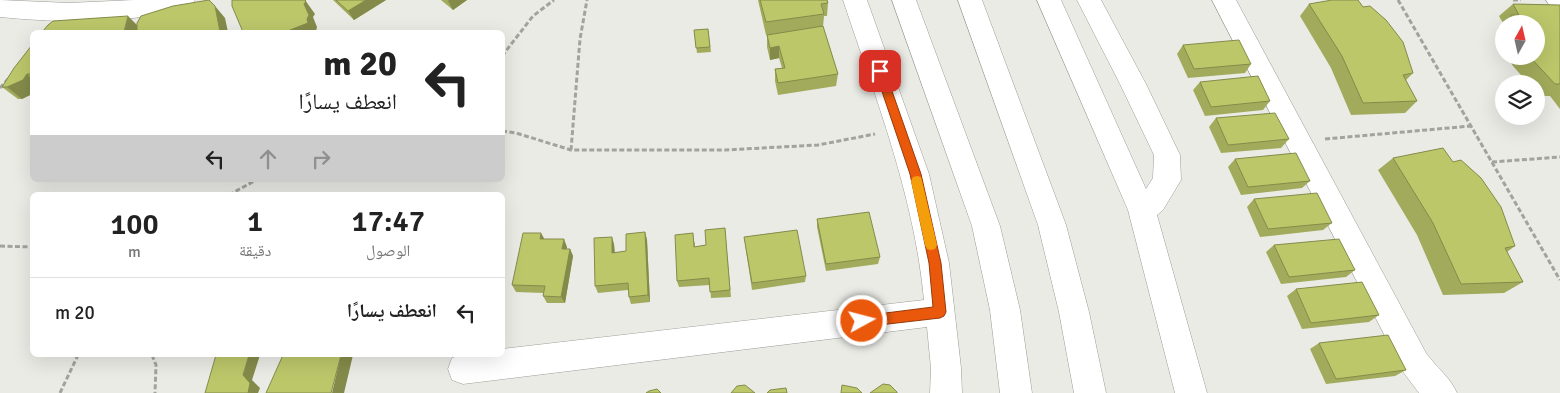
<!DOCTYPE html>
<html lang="ar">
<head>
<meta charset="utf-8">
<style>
  body { margin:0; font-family:Signika,"Noto Naskh Arabic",sans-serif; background:#f2f2f2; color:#222; direction:rtl; height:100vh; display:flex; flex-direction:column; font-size:19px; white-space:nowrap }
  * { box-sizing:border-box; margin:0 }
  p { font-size:16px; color:#767676 }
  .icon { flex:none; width:28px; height:28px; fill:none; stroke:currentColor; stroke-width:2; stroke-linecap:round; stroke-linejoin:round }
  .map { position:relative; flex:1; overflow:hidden; direction:ltr }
  .drawer { position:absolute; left:30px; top:192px; width:475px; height:165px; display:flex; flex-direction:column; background:#fff; border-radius:8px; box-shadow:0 5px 20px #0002; direction:rtl }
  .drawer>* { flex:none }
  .top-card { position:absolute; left:30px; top:30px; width:475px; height:152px; border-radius:8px; box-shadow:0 5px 20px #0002; direction:rtl; background:#fff; color:#222; overflow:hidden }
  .needle { width:32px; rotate:8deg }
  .buttons { position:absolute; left:1495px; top:15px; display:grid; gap:10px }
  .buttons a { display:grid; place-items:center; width:50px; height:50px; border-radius:50%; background:#fff; box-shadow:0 5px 20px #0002; font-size:25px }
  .pin { position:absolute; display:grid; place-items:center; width:42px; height:42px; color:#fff; margin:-21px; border-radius:10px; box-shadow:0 2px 8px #0006 }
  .me { position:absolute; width:55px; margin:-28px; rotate:83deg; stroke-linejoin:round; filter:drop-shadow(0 0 4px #0008) }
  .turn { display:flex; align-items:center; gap:18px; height:105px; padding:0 25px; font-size:22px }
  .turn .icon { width:65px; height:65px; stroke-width:2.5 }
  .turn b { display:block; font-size:35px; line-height:42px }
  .lanes { display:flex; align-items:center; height:48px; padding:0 25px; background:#0003; justify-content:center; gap:25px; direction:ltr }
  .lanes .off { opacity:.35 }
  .eta { display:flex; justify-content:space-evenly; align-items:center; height:85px; text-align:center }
  .eta b { font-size:30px; font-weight:600; line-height:35px }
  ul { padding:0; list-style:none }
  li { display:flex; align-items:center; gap:15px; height:70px; padding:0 25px; border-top:1px solid #e0e0e0 }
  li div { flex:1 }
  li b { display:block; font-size:19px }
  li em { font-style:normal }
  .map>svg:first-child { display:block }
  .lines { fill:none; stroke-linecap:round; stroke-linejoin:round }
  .minor-casing { stroke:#9c9d97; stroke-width:1 }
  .path { stroke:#a2a39e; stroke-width:3; stroke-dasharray:5 2.5; stroke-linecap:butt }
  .minor { fill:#fff; fill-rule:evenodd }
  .wall { fill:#a2ab5b }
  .shaded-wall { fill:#848b4a }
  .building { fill:#bcc76a; stroke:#848b4a }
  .route { fill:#ea580c; stroke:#983908 }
  .slow { fill:#f59e0b }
</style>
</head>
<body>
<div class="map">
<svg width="1560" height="393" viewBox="0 0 1560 393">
  <rect width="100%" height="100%" fill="#eaebe5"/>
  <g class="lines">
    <!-- minor casing -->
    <g class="minor-casing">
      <path id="minor" d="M 0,0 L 69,3 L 134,0 L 195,0 L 191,6 C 130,25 63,23 0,17 Z
        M 843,0 L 867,0 L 929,174 L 949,263 L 961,368 L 962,393 L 930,393 L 931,368 L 927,327 L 463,384 L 452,380 L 448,369 L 452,358 L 461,355 L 502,355 L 502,349 L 924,300 C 914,195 876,99 843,0 Z
        M 892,0 L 916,0 L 1000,226 L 1020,310 L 1032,393 L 1000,393 L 990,310 L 972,226 Z
        M 958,0 L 982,0 L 1066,225 L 1089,312 L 1106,393 L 1074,393 L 1059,312 L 1038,225 Z
        M 1037,0 L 1061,0 L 1146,189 L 1153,178 L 1154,155 L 1120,84 L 1077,0 L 1101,0 L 1146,84 L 1180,155 L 1181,180 L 1163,210 L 1157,215 L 1207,393 L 1175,393 L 1128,210 Z
        M 1212,0 L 1236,0 L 1426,353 C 1436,367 1450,377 1457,393 L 1419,393 L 1404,373 Z
        M 1546,0 L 1560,0 L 1560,12 L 1552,9 Z"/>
    </g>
    <!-- path -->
    <path class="path" d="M 1398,0 L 1560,280
      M 1513,0 L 1521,0
      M 502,56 L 533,16 L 554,0
      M 0,88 L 8,79
      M 502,131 L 516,133 L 571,150 L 725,150 L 818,145 L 875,134
      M 1325,139 L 1471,126
      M 571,150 L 580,39 L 587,0
      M 1492,162 L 1560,157
      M 229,195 L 256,180
      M 0,246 L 32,247
      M 152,355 L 156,365 L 155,393
      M 60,393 L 78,355"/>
    <!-- minor -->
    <use href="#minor" class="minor"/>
  </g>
  <!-- wall -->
  <path class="wall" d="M 333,0 L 386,0 L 354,20 Z
    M 441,0 L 467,0 L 453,10 Z
    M 758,0 L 827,0 L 828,3 L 827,16 L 824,16 L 823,27 L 838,74 L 836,86 L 778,95 L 775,81 L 775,69 L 782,68 L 779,58 L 770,60 L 767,47 L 767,35 L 766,35 Z
    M 1309,4 L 1413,73 L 1406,80 L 1417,101 L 1405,113 L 1351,115 L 1331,68 L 1300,16 Z
    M 1513,4 L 1560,5 L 1560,109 L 1550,96 L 1540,96 L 1536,91 L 1536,84 L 1529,84 L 1513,66 L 1507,56 L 1536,56 L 1536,24 L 1504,24 L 1504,50 L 1500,43 L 1498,28 L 1503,23 L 1499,16 Z
    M 708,29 L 711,52 L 697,53 L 694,30 Z
    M 32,45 L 32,94 L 22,99 L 18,99 L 2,87 Z
    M 1183,45 L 1251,64 L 1245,73 L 1188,78 L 1177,54 Z
    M 1200,82 L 1270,101 L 1263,110 L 1205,116 L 1193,90 Z
    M 1216,118 L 1289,139 L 1281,148 L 1221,153 L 1209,127 Z
    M 1393,158 L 1515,246 L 1507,252 L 1523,282 L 1504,293 L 1443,295 L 1417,235 L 1378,170 Z
    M 1235,159 L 1310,181 L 1302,188 L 1241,195 L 1228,167 Z
    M 1254,199 L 1332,223 L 1323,230 L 1260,237 L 1247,207 Z
    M 817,219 L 880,257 L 878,264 L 826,271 L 817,227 Z
    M 725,228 L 731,297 L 711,298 L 710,285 L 679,287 L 677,281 L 695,241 L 695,247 L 706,245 Z
    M 645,232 L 647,240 L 650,302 L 631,304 L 629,297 L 628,290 L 598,293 L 595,286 L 614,244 L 615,253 L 626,251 Z
    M 744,237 L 806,276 L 805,282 L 752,290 Z
    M 544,239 L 567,247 L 567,249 L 570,249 L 573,256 L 565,303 L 547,303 L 543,296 L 544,293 L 516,292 L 512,285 Z
    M 1274,245 L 1355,270 L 1346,277 L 1281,284 L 1266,252 Z
    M 1296,289 L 1379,315 L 1369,322 L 1302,329 L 1287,296 Z
    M 1319,343 L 1406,370 L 1395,376 L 1326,384 L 1310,349 Z"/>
  <!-- shaded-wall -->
  <path class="shaded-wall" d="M 305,0 L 315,14 L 313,17 L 317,27 L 316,31 L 316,32 L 285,32 L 307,19 L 304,4 Z
    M 366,0 L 386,0 L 354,20 L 348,11 Z
    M 449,0 L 467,0 L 453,10 L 448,1 Z
    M 215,6 L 225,18 L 228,32 L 220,32 Z
    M 128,16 L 140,28 L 139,32 L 124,32 Z
    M 779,46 L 779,58 L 770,60 L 770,48 Z
    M 27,74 L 32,79 L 32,94 L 22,99 L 7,87 Z
    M 645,232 L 647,240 L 650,302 L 648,295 Z
    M 541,233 L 545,240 L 540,239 Z
    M 612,237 L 614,244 L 615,260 L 612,253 Z
    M 564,239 L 567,247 L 565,256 L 562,249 Z
    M 570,249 L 573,256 L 565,303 L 561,297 Z
    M 249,355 L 260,355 L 252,380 L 260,388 L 258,393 L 248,393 L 243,375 Z
    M 341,355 L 353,355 L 344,393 L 332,393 Z"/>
  <!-- building -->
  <path class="building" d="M 209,0 L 215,6 L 220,32 L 137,32 L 137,23 L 141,16 L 173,6 Z
    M 232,0 L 305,0 L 306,1 L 304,4 L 309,15 L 307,19 L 308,23 L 285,32 L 243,32 L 232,6 Z
    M 336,0 L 366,0 L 348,11 Z
    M 760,0 L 827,0 L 828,3 L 821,4 L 824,14 L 766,22 Z
    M 1332,0 L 1358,0 L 1363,7 L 1370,6 L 1386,20 L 1403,42 L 1413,73 L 1403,75 L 1417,101 L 1363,103 L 1342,56 L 1309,4 Z
    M 1513,4 L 1560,5 L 1560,84 L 1555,84 L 1529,56 L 1536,56 L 1536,24 L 1512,24 L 1511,15 L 1519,15 Z
    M 128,16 L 124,32 L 42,32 L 48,25 L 53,21 Z
    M 823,26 L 838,74 L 778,83 L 775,69 L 785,68 L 779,46 L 770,48 L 767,35 Z
    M 708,29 L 710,47 L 696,48 L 694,30 Z
    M 1239,40 L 1251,64 L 1194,69 L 1183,45 Z
    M 32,45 L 32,74 L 27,74 L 23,80 L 7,87 L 2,87 L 14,68 Z
    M 1258,76 L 1270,101 L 1211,107 L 1200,82 Z
    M 1275,113 L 1289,139 L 1228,145 L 1216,118 Z
    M 1443,148 L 1453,162 L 1461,160 L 1481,178 L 1501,207 L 1515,246 L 1505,248 L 1523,282 L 1461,284 L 1433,223 L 1393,158 Z
    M 1296,153 L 1310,181 L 1248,187 L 1235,159 Z
    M 1317,193 L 1332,223 L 1268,229 L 1254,199 Z
    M 869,212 L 880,257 L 826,264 L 817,219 Z
    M 725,228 L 730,290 L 710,292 L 709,278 L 677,281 L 675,235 L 693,233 L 694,247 L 706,245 L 705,230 Z
    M 797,230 L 806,276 L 752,283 L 744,237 Z
    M 645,232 L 648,295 L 629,297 L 628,283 L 595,286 L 594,238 L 612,237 L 612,253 L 626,251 L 626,234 Z
    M 523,233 L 541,233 L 540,239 L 564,239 L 562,249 L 570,249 L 561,297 L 543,296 L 545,286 L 512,285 Z
    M 1339,239 L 1355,270 L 1289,277 L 1274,245 Z
    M 1362,282 L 1379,315 L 1311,323 L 1296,289 Z
    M 1388,335 L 1406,370 L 1336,379 L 1319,343 Z
    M 216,355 L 249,355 L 243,375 L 250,383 L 248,393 L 205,393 Z
    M 283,355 L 341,355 L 331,393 L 266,393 Z
    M 883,384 L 890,385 L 897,392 L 897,393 L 870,393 Z
    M 745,385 L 755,393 L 731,393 L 737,386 Z
    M 842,385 L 857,388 L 862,393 L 841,393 Z
    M 786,388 L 787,393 L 767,393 L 770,390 Z
    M 657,389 L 661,393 L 646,393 L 649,391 Z"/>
  <!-- route -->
  <path class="route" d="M 880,67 L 885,71 L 921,174 L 941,263 L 946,312 L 944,316 L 940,318 L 862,327 L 858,325 L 856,321 L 858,317 L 862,316 L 933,307 L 929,263 L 910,174 L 875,71 Z"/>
  <!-- slow -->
  <path class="slow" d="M 917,176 L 921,177 L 922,181 L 937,245 L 935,249 L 931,250 L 927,249 L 925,245 L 911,181 L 913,177 Z"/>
</svg>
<div class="buttons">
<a><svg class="needle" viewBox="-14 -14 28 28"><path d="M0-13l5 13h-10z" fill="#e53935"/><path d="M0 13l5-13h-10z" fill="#767676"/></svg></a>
<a><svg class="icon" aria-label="layers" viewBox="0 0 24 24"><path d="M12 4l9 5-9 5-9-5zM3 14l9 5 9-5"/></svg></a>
</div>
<div class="pin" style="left:880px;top:71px;background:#d93025"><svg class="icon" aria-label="arrive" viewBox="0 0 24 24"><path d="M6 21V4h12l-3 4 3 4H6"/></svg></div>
<svg class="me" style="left:862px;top:321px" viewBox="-20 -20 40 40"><circle r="17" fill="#ea580c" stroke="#fff" stroke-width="3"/><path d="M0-11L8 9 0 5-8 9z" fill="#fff"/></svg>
<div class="top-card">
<div class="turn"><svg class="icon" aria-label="left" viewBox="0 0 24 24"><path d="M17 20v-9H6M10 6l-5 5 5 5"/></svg><div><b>20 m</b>انعطف يسارًا</div></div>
<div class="lanes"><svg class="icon" aria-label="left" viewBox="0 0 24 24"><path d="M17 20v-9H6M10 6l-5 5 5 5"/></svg><svg class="icon off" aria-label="ahead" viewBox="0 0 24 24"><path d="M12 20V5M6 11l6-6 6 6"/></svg><svg class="icon off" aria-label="right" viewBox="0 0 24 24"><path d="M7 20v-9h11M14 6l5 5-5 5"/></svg></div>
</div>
<section class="drawer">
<div class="eta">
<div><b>17:47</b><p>الوصول</p></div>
<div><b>1</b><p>دقيقة</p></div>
<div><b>100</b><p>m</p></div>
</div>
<ul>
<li><svg class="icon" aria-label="left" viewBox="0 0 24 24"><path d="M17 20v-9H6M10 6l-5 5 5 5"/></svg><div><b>انعطف يسارًا</b></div><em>20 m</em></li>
</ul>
</section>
</div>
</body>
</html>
